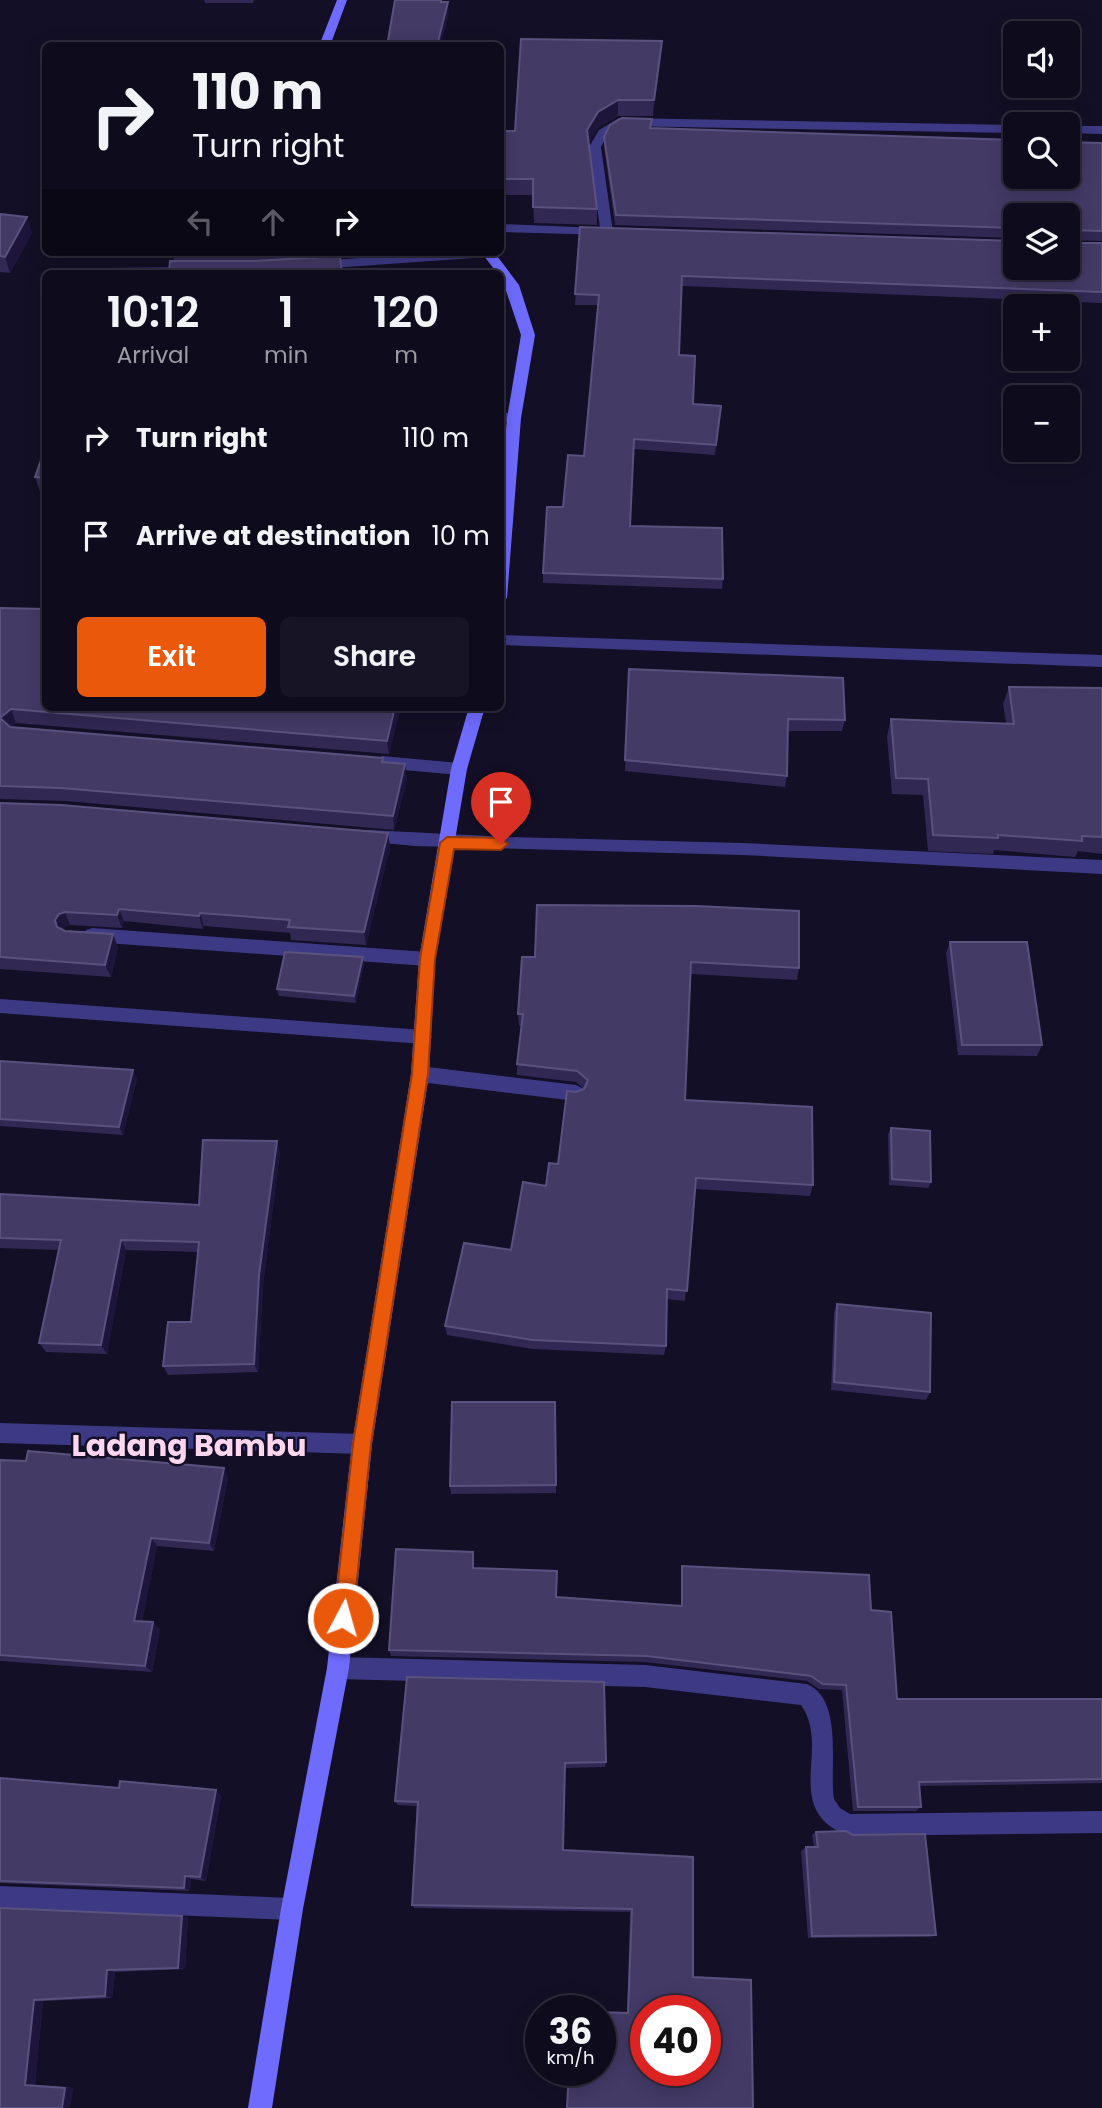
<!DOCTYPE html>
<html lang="en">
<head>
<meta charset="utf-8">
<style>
  body { margin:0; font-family:Poppins,sans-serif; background:#171425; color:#f1f3f6; height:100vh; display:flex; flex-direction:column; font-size:26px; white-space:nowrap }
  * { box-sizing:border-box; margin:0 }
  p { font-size:23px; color:#9b9ba3 }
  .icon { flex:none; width:38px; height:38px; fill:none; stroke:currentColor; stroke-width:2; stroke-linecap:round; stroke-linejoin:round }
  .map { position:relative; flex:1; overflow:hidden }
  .sheet { position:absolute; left:42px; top:270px; width:462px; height:441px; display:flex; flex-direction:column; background:#0e0b1c; border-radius:10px; box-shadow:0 4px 18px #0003,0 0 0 2px #2e2b3b }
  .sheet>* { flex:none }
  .banner { position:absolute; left:42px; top:42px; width:462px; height:214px; border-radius:10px; box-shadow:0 4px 18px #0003,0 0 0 2px #2e2b3b; background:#0e0b1c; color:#f1f3f6; overflow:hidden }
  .tools { position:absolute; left:1003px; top:21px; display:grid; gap:14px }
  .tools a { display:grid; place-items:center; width:77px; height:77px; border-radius:10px; background:#0e0b1c; box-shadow:0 4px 18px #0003,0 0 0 2px #2e2b3b; font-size:35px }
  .speed { position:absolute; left:525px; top:1995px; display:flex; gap:14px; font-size:35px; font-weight:700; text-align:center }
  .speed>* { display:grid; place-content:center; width:91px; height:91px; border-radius:50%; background:#0e0b1c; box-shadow:0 4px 18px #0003,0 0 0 2px #2e2b3b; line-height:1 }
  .speed small { font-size:18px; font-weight:400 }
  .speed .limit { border:10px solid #d22; background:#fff; color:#111 }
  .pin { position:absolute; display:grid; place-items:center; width:60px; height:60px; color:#fff; margin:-72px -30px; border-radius:50% 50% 50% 0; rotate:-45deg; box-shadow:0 0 7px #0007 }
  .pin .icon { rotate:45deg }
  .me { position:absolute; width:77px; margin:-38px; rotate:6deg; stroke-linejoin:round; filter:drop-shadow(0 0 5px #0008) }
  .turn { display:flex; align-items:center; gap:24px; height:147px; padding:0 35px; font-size:32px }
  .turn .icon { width:91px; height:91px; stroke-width:2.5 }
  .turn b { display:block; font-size:49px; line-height:60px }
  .lanes { display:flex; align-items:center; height:66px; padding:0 35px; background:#0003; justify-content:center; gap:35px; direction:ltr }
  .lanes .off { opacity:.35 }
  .eta { display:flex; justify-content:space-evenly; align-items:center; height:119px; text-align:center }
  .eta b { font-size:42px; font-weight:600; line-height:49px }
  .action { display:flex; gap:14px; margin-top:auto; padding:14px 35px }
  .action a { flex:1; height:80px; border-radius:10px; background:#ea580c; color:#fff; font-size:28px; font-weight:600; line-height:80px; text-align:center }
  .action a+a { background:#171425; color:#f1f3f6 }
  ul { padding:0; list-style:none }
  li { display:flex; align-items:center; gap:21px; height:98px; padding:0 35px }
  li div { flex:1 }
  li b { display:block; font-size:26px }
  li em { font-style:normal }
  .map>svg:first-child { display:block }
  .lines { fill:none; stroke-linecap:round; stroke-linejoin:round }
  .lane { fill:#3d3a85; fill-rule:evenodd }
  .street { fill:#3d3a85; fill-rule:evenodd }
  .secondary { fill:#6f6bff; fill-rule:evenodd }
  .wall { fill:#312854 }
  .shaded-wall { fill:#1d163a }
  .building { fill:#433a66; stroke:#5a527e; stroke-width:2; fill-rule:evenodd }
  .route { fill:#ea580c; stroke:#983908; stroke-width:2 }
  .labels { text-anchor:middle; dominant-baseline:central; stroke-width:5; stroke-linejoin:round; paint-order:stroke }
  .district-label { font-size:30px; font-weight:bold; fill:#ffd6f0; stroke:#130f26 }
</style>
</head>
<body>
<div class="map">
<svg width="1102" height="2108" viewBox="0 0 1102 2108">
  <rect width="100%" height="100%" fill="#130f26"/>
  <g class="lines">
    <!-- lane -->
    <path class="lane" d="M 0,999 L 423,1030 L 429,1032 L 432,1037 L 429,1042 L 423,1044 L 0,1013 Z
      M 420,1066 L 576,1085 L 582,1088 L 585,1093 L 582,1098 L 576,1101 L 420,1082 L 414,1079 L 411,1074 L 414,1069 Z"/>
    <!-- street -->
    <path class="street" d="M 619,118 L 1015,125 L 1015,133 L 621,126 L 608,134 L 601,147 L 613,232 L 611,235 L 500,232 L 500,224 L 600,228 L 589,147 L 599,130 Z
      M 1102,126 L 1102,134 L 1068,133 L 1068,126 Z
      M 448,252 L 494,253 L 488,257 L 317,269 L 311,265 L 317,261 Z
      M 191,267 L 195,268 L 196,273 L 103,272 L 109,268 Z
      M 500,412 L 519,415 L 521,418 L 514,422 L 500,421 Z
      M 500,635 L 1102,655 L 1102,667 L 500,645 Z
      M 382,756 L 459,763 L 467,769 L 459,775 L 382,768 L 374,762 Z
      M 368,830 L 509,837 L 743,843 L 1102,860 L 1102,874 L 743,855 L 415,846 L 362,841 L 360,836 Z
      M 92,928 L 427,952 L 433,954 L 435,959 L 433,964 L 427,966 L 92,942 L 86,940 L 84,935 L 86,930 Z
      M 0,1423 L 362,1434 L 369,1437 L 372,1444 L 369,1451 L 362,1454 L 0,1443 Z
      M 338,1657 L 645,1665 L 807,1684 C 844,1700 829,1767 834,1799 L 840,1808 L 850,1814 L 1102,1811 L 1102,1833 L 848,1836 C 780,1808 832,1749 801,1705 L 645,1687 L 338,1679 L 330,1676 L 327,1668 L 330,1660 Z
      M 0,1886 L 292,1898 L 300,1901 L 303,1909 L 300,1917 L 292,1920 L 0,1908 Z"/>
    <!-- secondary -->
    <path class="secondary" d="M 337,0 L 347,0 L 330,46 L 319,46 Z
      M 481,252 L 494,252 L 519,285 L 535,335 L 521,418 L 507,598 L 500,603 L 500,501 L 507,418 L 521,335 L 500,273 L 497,273 Z
      M 469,707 L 485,707 L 467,769 L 435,959 L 429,1074 L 372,1444 L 349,1668 L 303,1909 L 272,2108 L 248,2108 L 281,1909 L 327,1668 L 352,1444 L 411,1074 L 419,959 L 451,769 Z"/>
  </g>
  <!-- wall -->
  <path class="wall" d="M 204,0 L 254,0 L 253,3 L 205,3 Z
    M 661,57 L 653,116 L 618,116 L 598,128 L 589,142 L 597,209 L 597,225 L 534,223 L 533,195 L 500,195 L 500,131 L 515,131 Z
    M 652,119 L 651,128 L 1102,143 L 1102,241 L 1070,240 L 1071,243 L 1102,243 L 1102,303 L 682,286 L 679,355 L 693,404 L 721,406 L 715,455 L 634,449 L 630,526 L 723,579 L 722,589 L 543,583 L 543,573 L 563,507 L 584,456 L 598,305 L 575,305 L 580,227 L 1068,268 L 1015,215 L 1015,238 L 615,225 L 604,147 L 604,137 Z
    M 0,214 L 27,217 L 32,233 L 10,273 L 0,272 Z
    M 172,252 L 340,252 L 342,273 L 174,261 Z
    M 46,446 L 46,492 L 40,492 L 35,477 Z
    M 0,608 L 46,707 L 400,710 L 389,754 L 16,723 L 12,727 L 383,762 L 407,778 L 394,830 L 66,801 L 0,799 Z
    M 629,669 L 845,720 L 842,731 L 788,731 L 787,776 L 785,787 L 625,771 Z
    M 1009,687 L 1102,688 L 1102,854 L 1078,851 L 1075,857 L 994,850 L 993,854 L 928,851 L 923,795 L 892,794 L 887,736 L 891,719 L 1006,723 L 1003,704 Z
    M 0,803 L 390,847 L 366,945 L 291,940 L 290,933 L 204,926 L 203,929 L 124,921 L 122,928 L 70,925 L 64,927 L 62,930 L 118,947 L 111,977 L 0,969 Z
    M 537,905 L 799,968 L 797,980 L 691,974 L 685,1100 L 813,1185 L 810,1196 L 695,1189 L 685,1301 L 667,1299 L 666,1346 L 664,1355 L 533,1349 L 447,1335 L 445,1326 L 511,1250 L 558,1164 L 576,1092 L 584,1089 L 576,1082 L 517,1075 L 517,1064 L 521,1026 L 519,1026 L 518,1014 L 535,957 Z
    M 950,942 L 1042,1045 L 1037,1056 L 958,1055 L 946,953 Z
    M 364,964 L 356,1003 L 279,996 L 277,989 Z
    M 0,1061 L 137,1078 L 123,1135 L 0,1126 Z
    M 891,1128 L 931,1182 L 928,1188 L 889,1185 L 888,1134 Z
    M 280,1151 L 263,1285 L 258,1372 L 168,1375 L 163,1366 L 191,1322 L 198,1252 L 126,1250 L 107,1354 L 46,1352 L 39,1343 L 59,1250 L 0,1248 L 0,1194 L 199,1205 Z
    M 837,1304 L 930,1392 L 926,1400 L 831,1390 L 834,1312 Z
    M 555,1402 L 556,1493 L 451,1494 L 450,1486 Z
    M 0,1460 L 228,1477 L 214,1551 L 157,1546 L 142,1621 L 160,1629 L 152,1672 L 0,1661 Z
    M 474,1559 L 474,1568 L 556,1597 L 681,1606 L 681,1574 L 682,1566 L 871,1610 L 897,1699 L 1102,1699 L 1102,1783 L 919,1786 L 921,1807 L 916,1811 L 853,1811 L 842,1690 L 819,1689 L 807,1681 L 645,1662 L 391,1656 L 389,1650 Z
    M 407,1677 L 606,1762 L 605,1767 L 565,1768 L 563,1850 L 693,1857 L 693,1977 L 627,2013 L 630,1912 L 414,1908 L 412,1905 L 417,1806 L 398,1805 L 395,1801 Z
    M 0,1778 L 221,1795 L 206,1881 L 191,1879 L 190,1891 L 0,1883 Z
    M 816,1832 L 936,1935 L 930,1937 L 808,1938 L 801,1851 L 806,1847 L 814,1847 L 812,1835 Z
    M 0,1908 L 188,1918 L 185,1969 L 115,1972 L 112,1998 L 43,2001 L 35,2085 L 74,2088 L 0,2108 Z"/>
  <!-- shaded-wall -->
  <path class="shaded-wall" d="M 448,2 L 449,15 L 441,46 L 437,46 Z
    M 662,41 L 661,57 L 653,116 L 654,100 Z
    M 618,100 L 618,116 L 598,128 L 587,146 L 587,130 L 598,112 Z
    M 27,217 L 32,233 L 10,273 L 5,257 Z
    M 395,707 L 399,707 L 400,710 L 389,754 L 387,741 Z
    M 11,709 L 16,723 L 5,732 L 0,718 Z
    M 405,764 L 407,778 L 394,830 L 393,816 Z
    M 388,833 L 390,847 L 366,945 L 364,932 Z
    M 119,909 L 124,921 L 122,928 L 117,915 Z
    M 65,912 L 70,925 L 64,927 L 61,933 L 57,927 L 55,920 L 59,914 Z
    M 200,913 L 204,926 L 203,929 L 199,916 Z
    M 113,934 L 118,947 L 111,977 L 105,965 Z
    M 363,957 L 364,964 L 356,1003 L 354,996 Z
    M 133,1070 L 137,1078 L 123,1135 L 119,1127 Z
    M 277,1141 L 280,1151 L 263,1285 L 258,1372 L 254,1364 L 259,1275 Z
    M 121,1240 L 126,1250 L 107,1354 L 101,1345 Z
    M 224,1468 L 228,1477 L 214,1551 L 209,1543 Z
    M 151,1538 L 157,1546 L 141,1628 L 134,1621 Z
    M 153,1622 L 160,1629 L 152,1672 L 145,1666 Z
    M 216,1790 L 221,1795 L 206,1881 L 200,1877 Z
    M 185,1876 L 191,1879 L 190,1891 L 184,1888 Z
    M 182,1916 L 188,1918 L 185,1969 L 178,1968 Z
    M 107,1970 L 115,1972 L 112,1998 L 105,1996 Z
    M 34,2000 L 43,2001 L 35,2085 L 25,2085 Z
    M 65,2088 L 74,2088 L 70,2108 L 62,2108 Z"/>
  <!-- building -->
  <path class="building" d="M 395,0 L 441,0 L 441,2 L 448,2 L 437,46 L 387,46 Z
    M 521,39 L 662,41 L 654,100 L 618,100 L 598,112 L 587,130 L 597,209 L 533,207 L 533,179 L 500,179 L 500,131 L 515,131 Z
    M 622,118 L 652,119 L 650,128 L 1015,140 L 1015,177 L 1068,177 L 1068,142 L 1102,143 L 1102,231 L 1071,230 L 1068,232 L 1071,243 L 1102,243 L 1102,292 L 682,276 L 679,355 L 695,356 L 693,404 L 721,406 L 716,445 L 634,439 L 630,526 L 722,528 L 723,579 L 543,573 L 547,507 L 563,507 L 568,455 L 584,456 L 599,295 L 575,294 L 580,227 L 1015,241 L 1015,268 L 1068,268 L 1068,215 L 1015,215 L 1015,228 L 616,215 L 604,137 L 610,125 Z
    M 0,214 L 27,217 L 5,257 L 0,256 Z
    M 340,256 L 342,273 L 169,273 L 170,261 L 254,261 Z
    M 46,446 L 46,478 L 35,477 Z
    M 0,608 L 46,609 L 46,707 L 395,707 L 387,741 L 11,709 L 0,718 Z
    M 629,669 L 843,678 L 845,720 L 788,719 L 787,776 L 625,760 Z
    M 1009,687 L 1102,688 L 1102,837 L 1082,836 L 1082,841 L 998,835 L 998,838 L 933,835 L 928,779 L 896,778 L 891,719 L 1014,724 Z
    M 0,718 L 10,727 L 383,758 L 382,762 L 405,764 L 393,816 L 61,788 L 0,786 Z
    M 0,803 L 61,805 L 388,833 L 364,932 L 288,927 L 290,920 L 200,913 L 199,916 L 119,909 L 117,915 L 65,912 L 59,914 L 55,920 L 57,927 L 65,931 L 113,934 L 105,965 L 0,957 Z
    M 537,905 L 696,906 L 799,911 L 799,968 L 691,962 L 685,1100 L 812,1107 L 813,1185 L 696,1178 L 687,1291 L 667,1289 L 666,1346 L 533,1340 L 445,1326 L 464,1243 L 511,1250 L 523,1182 L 546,1186 L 549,1163 L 558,1164 L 567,1091 L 576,1092 L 584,1089 L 588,1080 L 577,1071 L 517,1064 L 523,1014 L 518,1014 L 522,957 L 535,957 Z
    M 950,942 L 1027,942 L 1042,1045 L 962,1045 Z
    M 285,952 L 363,957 L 354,996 L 277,989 Z
    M 0,1061 L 133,1070 L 119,1127 L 0,1119 Z
    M 891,1128 L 930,1131 L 931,1182 L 892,1179 Z
    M 203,1140 L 277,1141 L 259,1275 L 254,1364 L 163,1366 L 168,1322 L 191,1322 L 199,1242 L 121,1240 L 101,1345 L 39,1343 L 61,1240 L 0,1238 L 0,1194 L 199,1205 Z
    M 837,1304 L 931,1313 L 930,1392 L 834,1382 Z
    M 452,1402 L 555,1402 L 556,1485 L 450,1486 Z
    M 28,1451 L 224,1468 L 209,1543 L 151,1538 L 134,1621 L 153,1622 L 145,1666 L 0,1655 L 0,1460 L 26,1461 Z
    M 396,1549 L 473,1552 L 473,1568 L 557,1571 L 556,1597 L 682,1606 L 682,1566 L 869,1575 L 871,1610 L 891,1612 L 897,1699 L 1102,1699 L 1102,1779 L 919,1782 L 921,1807 L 858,1807 L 846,1685 L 823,1684 L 811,1676 L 647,1656 L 389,1650 Z
    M 407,1677 L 604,1682 L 606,1762 L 565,1763 L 563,1850 L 693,1857 L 693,1977 L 751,1980 L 753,2108 L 567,2108 L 569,2070 L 600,2070 L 600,2012 L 628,2013 L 632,1909 L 412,1905 L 418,1802 L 395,1801 ZM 646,2011 L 705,2011 L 705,2070 L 646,2070 Z
    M 0,1778 L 119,1788 L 120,1781 L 216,1790 L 200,1877 L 185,1876 L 184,1888 L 0,1881 Z
    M 846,1831 L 853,1835 L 925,1834 L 936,1935 L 812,1936 L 806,1847 L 818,1847 L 816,1832 Z
    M 0,1908 L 182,1916 L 178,1968 L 107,1970 L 105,1996 L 34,2000 L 25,2085 L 65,2088 L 62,2108 L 0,2108 Z"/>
  <!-- route -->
  <path class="route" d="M 447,837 L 501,838 L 508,844 L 501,850 L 454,849 L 435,959 L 428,1074 L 371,1444 L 353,1618 L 350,1625 L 343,1628 L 337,1625 L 334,1618 L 353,1444 L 412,1074 L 420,959 L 440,843 Z"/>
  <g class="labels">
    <!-- district labels -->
    <g class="district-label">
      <text x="189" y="1445">Ladang Bambu</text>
    </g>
  </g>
</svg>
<div class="tools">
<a><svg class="icon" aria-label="sound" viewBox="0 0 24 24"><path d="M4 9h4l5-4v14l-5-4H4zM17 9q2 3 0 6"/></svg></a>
<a><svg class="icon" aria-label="search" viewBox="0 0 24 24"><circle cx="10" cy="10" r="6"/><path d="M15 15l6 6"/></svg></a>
<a><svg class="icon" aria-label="layers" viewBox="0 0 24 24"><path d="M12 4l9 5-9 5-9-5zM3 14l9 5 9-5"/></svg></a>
<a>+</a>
<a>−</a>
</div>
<div class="speed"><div>36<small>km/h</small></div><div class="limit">40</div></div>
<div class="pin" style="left:501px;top:844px;background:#d93025"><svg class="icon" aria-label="arrive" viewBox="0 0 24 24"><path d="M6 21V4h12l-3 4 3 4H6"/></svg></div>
<svg class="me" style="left:343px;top:1618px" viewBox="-20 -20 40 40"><circle r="17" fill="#ea580c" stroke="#fff" stroke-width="3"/><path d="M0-11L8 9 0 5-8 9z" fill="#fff"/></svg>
<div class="banner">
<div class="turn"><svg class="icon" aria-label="right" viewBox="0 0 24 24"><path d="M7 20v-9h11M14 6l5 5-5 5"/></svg><div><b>110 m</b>Turn right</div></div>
<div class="lanes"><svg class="icon off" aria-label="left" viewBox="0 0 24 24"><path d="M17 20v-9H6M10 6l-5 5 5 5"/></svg><svg class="icon off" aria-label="ahead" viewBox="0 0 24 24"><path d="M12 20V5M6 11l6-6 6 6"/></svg><svg class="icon" aria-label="right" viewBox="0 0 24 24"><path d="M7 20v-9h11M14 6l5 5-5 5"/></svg></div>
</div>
<section class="sheet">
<div class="eta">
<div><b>10:12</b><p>Arrival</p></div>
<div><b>1</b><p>min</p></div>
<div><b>120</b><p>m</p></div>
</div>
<ul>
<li><svg class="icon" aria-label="right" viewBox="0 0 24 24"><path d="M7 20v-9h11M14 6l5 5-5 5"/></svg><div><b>Turn right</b></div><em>110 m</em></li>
<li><svg class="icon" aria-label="arrive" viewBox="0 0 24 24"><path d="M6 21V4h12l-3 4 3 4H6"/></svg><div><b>Arrive at destination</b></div><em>10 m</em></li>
</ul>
<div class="action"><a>Exit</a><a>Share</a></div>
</section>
</div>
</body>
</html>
